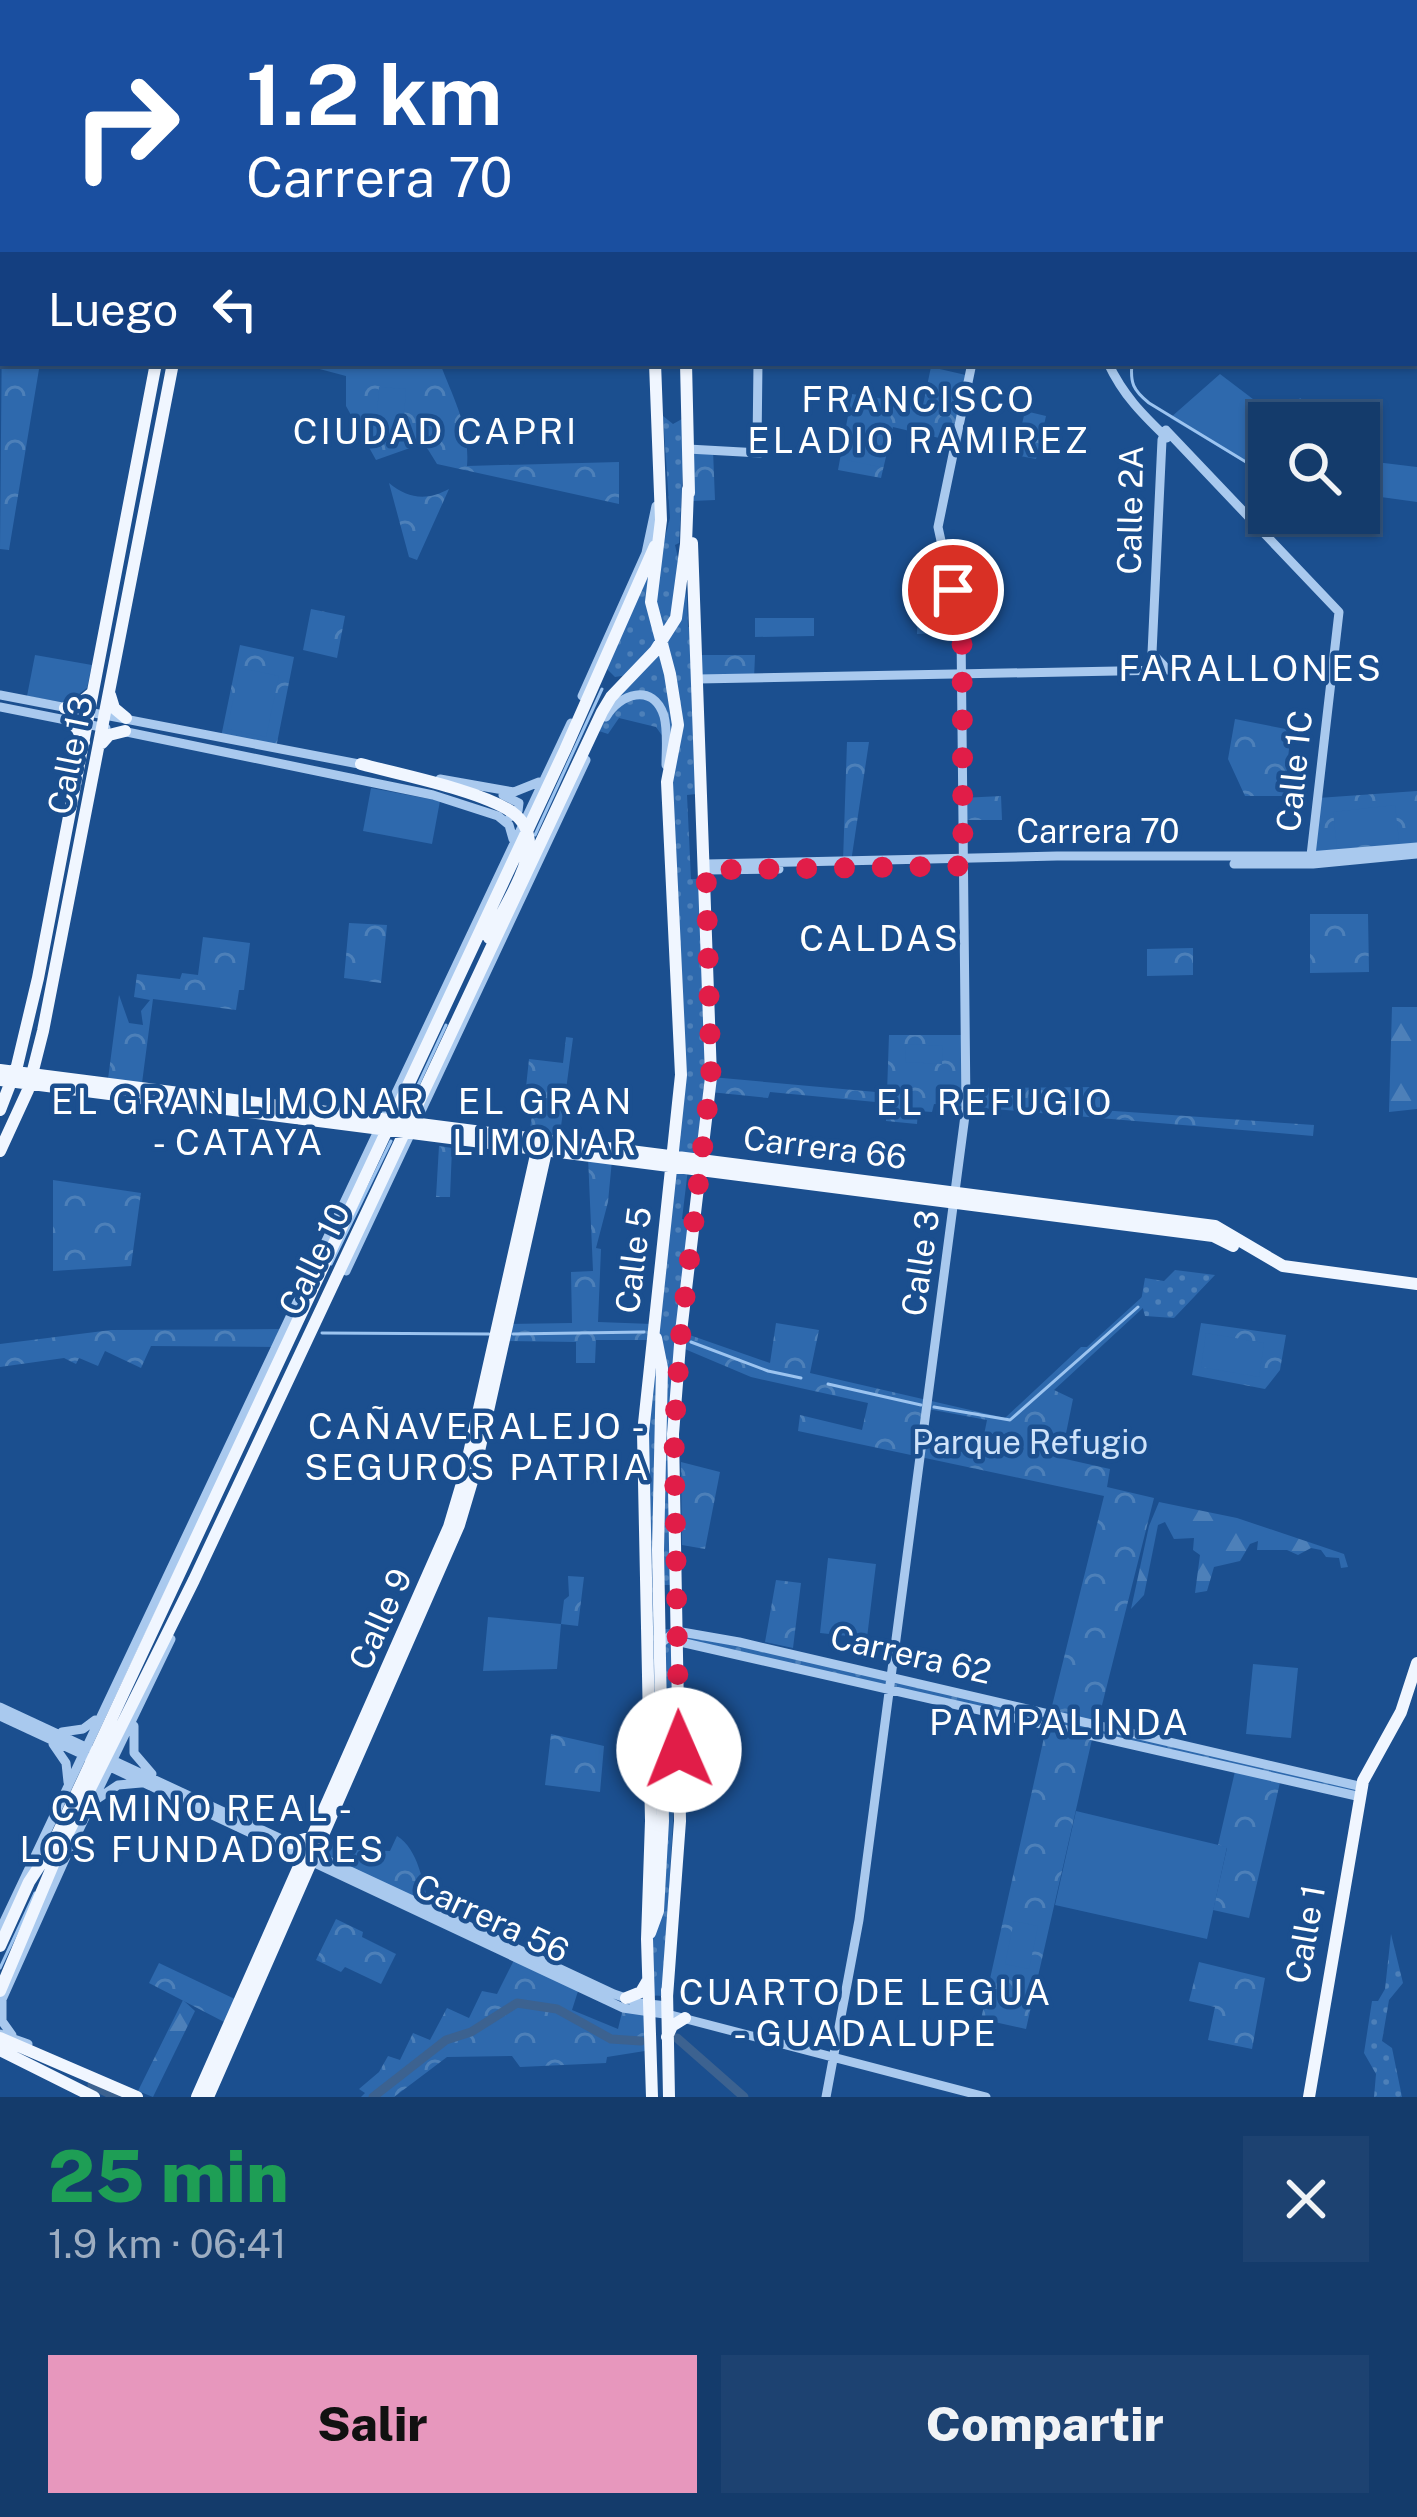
<!DOCTYPE html>
<html lang="es">
<head>
<meta charset="utf-8">
<style>
  body { margin:0; font-family:"Public Sans",sans-serif; background:#1d4271; color:#f1f3f6; height:100vh; display:flex; flex-direction:column; font-size:45px; white-space:nowrap }
  * { box-sizing:border-box; margin:0 }
  p { font-size:39px; color:#9dadc1 }
  .icon { flex:none; width:66px; height:66px; fill:none; stroke:currentColor; stroke-width:2; stroke-linecap:round; stroke-linejoin:round }
  .map { position:relative; height:2097px; overflow:hidden }
  .sheet { display:flex; flex-direction:column; background:#143b6b; flex:1 }
  .sheet>* { flex:none }
  .hud { position:absolute; left:0px; top:0px; width:1419px; height:366px; box-shadow:0 3px 9px #0004,0 0 0 3px #33557e; background:#1a4fa0; color:#fff; overflow:hidden }
  .buttons { position:absolute; left:1248px; top:402px; display:grid; gap:24px }
  .buttons a { display:grid; place-items:center; width:132px; height:132px; border-radius:0px; background:#143b6b; box-shadow:0 3px 9px #0004,0 0 0 3px #33557e; font-size:60px }
  .pin { position:absolute; display:grid; place-items:center; width:102px; height:102px; color:#fff; margin:-51px; border:6px solid #fff; border-radius:50%; box-shadow:0 3px 12px #0007 }
  .me { position:absolute; width:132px; margin:-66px; rotate:359deg; stroke-linejoin:round; filter:drop-shadow(0 0 9px #0008) }
  .turn { display:flex; align-items:center; gap:42px; height:252px; padding:0 48px; font-size:54px }
  .turn .icon { width:156px; height:156px; stroke-width:2.5 }
  .turn b { display:block; font-size:84px; line-height:102px }
  .then { display:flex; align-items:center; height:114px; padding:0 48px; background:#0003; gap:24px; font-size:45px }
  .round { display:grid; place-items:center; flex:none; width:126px; height:126px; border-radius:0px; background:#1d4271 }
  .overview { display:flex; align-items:center; justify-content:space-between; height:204px; padding:0 48px }
  h1 { font-size:72px; font-weight:800; line-height:90px; color:#1e9e55 }
  .button { display:flex; gap:24px; margin-top:auto; padding:24px 48px }
  .button a { flex:1; height:138px; border-radius:0px; background:#e797bd; color:#111; font-size:48px; font-weight:800; line-height:138px; text-align:center }
  .button a+a { background:#1d4271; color:#f1f3f6 }
  .map>svg:first-child { display:block }
  .grass { fill:url(#grass-dots) }
  .forest { fill:url(#forest-firs) }
  .park { fill:url(#park-crowns); fill-rule:evenodd }
  .pitch { fill:#2e69ad }
  .lines { fill:none; stroke-linecap:round; stroke-linejoin:round }
  .stream { stroke:#9cc4f0; stroke-width:3 }
  .river { stroke:#3c6290; stroke-width:9 }
  .minor { stroke:#a9c9ee; stroke-width:9 }
  .major { stroke:#f0f6ff; stroke-width:12 }
  .route { stroke:#e11d48; stroke-width:21; stroke-dasharray:0 37.8 }
  .labels { text-anchor:middle; dominant-baseline:central; stroke-width:9; stroke-linejoin:round; paint-order:stroke }
  .street-label { font-size:33px; fill:#fff; stroke:#1b4f8f }
  .park-label { font-size:33px; fill:#cfe3fa; stroke:#1b4f8f }
  .neighbourhood-label { font-size:36px; letter-spacing:3px; fill:#fff; stroke:#1b4f8f }
</style>
</head>
<body>
<div class="map">
<svg width="1417" height="2097" viewBox="0 0 1417 2097">
  <defs>
    <pattern id="grass-dots" width="8" height="8" patternUnits="userSpaceOnUse" patternTransform="scale(3)"><rect width="8" height="8" fill="#2e69ad"/><path d="M2 2h.1M6 6h.1" fill="none" stroke="#4d80b9" stroke-width="1.8" stroke-linecap="round"/></pattern>
    <pattern id="forest-firs" width="22" height="20" patternUnits="userSpaceOnUse" patternTransform="scale(3)"><rect width="22" height="20" fill="#2e69ad"/><path d="M5 1l3.5 6h-7zM16 11l3.5 6h-7z" fill="#4d80b9"/></pattern>
    <pattern id="park-crowns" width="20" height="18" patternUnits="userSpaceOnUse" patternTransform="scale(3)"><rect width="20" height="18" fill="#2e69ad"/><path d="M2 6a3 3 0 1 1 6 0M12 15a3 3 0 1 1 6 0" fill="none" stroke="#4d80b9"/></pattern>
  </defs>
  <rect width="100%" height="100%" fill="#1b4f8f"/>
  <!-- grass -->
  <path class="grass" d="M 663,416 L 673,424 L 682,419 L 684,449 L 679,543 L 675,545 L 687,597 L 688,627 L 691,627 L 696,794 L 687,795 L 691,879 L 701,879 L 705,1076 L 696,1158 L 672,1155 L 681,1075 L 663,737 L 656,727 L 619,718 L 608,734 L 599,731 L 628,675 L 615,677 L 605,667 L 663,545 L 670,518 Z
    M 671,1167 L 688,1169 L 682,1219 L 690,1220 L 670,1585 L 664,1585 L 665,1629 L 671,1629 L 673,1821 L 663,1996 L 649,1995 L 642,1481 Z
    M 1175,1270 L 1215,1275 L 1174,1318 L 1145,1316 L 1141,1301 L 1145,1278 L 1164,1281 Z
    M 676,1631 L 1359,1785 L 1356,1796 L 676,1641 Z
    M 1391,1934 L 1403,1983 L 1389,2000 L 1382,2041 L 1392,2048 L 1402,2097 L 1374,2097 L 1376,2074 L 1364,2053 L 1372,2001 L 1378,2001 L 1385,1989 Z"/>
  <!-- forest -->
  <path class="forest" d="M 1157,0 L 1417,0 L 1417,83 L 1416,3 L 1156,3 Z
    M 1392,1007 L 1417,1007 L 1417,1109 L 1389,1112 Z
    M 1159,1502 L 1237,1518 L 1344,1554 L 1348,1567 L 1341,1568 L 1339,1558 L 1326,1557 L 1321,1550 L 1311,1548 L 1298,1555 L 1287,1550 L 1257,1550 L 1258,1541 L 1250,1544 L 1240,1561 L 1214,1567 L 1207,1591 L 1195,1593 L 1200,1555 L 1193,1550 L 1194,1538 L 1174,1539 L 1165,1522 L 1158,1525 L 1144,1595 L 1131,1609 L 1149,1526 Z
    M 183,2000 L 195,2011 L 153,2097 L 138,2091 Z"/>
  <!-- park -->
  <path class="park" d="M 2,323 L 3,363 L 40,363 L 9,550 L 0,549 Z
    M 297,363 L 440,363 C 453,398 470,427 467,466 L 619,462 L 619,504 L 437,464 L 424,443 L 376,460 L 346,406 L 346,376 Z
    M 931,367 L 970,376 L 956,442 L 893,427 L 881,478 L 838,470 L 852,394 L 923,405 Z
    M 1025,411 L 1046,416 L 1036,459 L 1015,455 Z
    M 688,449 L 713,450 L 715,500 L 691,501 Z
    M 389,483 C 408,499 427,501 449,489 L 417,560 L 409,557 Z
    M 953,590 L 961,632 L 917,634 L 918,599 Z
    M 311,609 L 345,616 L 337,658 L 303,650 Z
    M 240,645 L 294,657 L 276,748 L 221,737 Z
    M 697,655 L 755,655 L 754,679 L 698,679 Z
    M 1235,719 L 1291,730 L 1284,796 L 1245,796 L 1228,759 Z
    M 847,742 L 869,742 L 851,862 L 843,862 Z
    M 1417,791 L 1417,847 L 1311,856 L 1318,798 Z
    M 1001,796 L 1002,820 L 962,820 L 962,798 Z
    M 1310,914 L 1368,914 L 1369,972 L 1310,973 Z
    M 349,923 L 387,925 L 381,983 L 344,978 Z
    M 203,937 L 250,943 L 244,990 L 239,990 L 236,1010 L 153,999 L 142,1083 L 108,1079 L 119,995 L 129,1023 L 143,1025 L 141,1011 L 150,1000 L 134,997 L 137,974 L 180,979 L 182,973 L 198,975 Z
    M 1193,948 L 1193,975 L 1147,976 L 1147,949 Z
    M 889,1035 L 965,1035 L 967,1088 L 1100,1087 L 1100,1110 L 1314,1125 L 1313,1136 L 934,1104 L 932,1112 L 918,1111 L 917,1124 L 886,1121 L 886,1103 L 770,1092 L 768,1098 L 710,1092 L 711,1077 L 887,1093 Z
    M 566,1037 L 573,1038 L 559,1141 L 529,1137 L 533,1107 L 524,1106 L 529,1059 L 563,1063 Z
    M 439,1146 L 452,1148 L 450,1197 L 436,1197 Z
    M 588,1157 L 612,1160 L 608,1202 L 596,1248 L 601,1249 L 598,1322 L 652,1324 L 651,1340 L 596,1340 L 595,1363 L 576,1363 L 576,1342 L 504,1341 L 508,1324 L 572,1323 L 571,1272 L 593,1271 Z
    M 53,1180 L 141,1193 L 131,1266 L 53,1271 Z
    M 1142,1297 L 1144,1307 L 1054,1390 L 1073,1399 L 1061,1458 L 1110,1469 L 1107,1487 L 1154,1498 L 1097,1725 L 1050,1714 L 1104,1496 L 798,1431 L 800,1415 L 862,1430 L 868,1403 L 751,1377 L 680,1347 L 681,1332 L 770,1363 L 776,1323 L 819,1330 L 810,1373 L 1005,1418 L 1081,1347 L 1087,1347 ZM 928,1409 L 987,1420 L 980,1455 L 922,1445 Z
    M 1201,1323 L 1286,1335 L 1280,1370 L 1265,1389 L 1192,1375 Z
    M 286,1329 L 277,1347 L 151,1346 L 141,1368 L 105,1351 L 98,1366 L 79,1358 L 76,1364 L 64,1358 L 0,1367 L 0,1344 L 111,1330 Z
    M 681,1462 L 720,1472 L 705,1549 L 682,1545 Z
    M 568,1576 L 584,1577 L 578,1626 L 561,1624 L 564,1600 L 569,1596 Z
    M 776,1580 L 801,1583 L 793,1648 L 765,1642 Z
    M 1047,1724 L 1093,1735 L 1026,2029 L 981,2019 Z
    M 551,1734 L 604,1746 L 600,1792 L 545,1785 Z
    M 1236,1767 L 1281,1778 L 1249,1918 L 1213,1910 L 1227,1848 L 1218,1845 Z
    M 323,1835 L 355,1850 L 390,1851 L 397,1836 C 419,1850 422,1882 430,1907 L 314,1855 Z
    M 336,1919 L 363,1932 L 362,1937 L 396,1954 L 381,1984 L 345,1967 L 341,1972 L 316,1960 Z
    M 515,1958 L 579,1988 L 572,2010 L 618,2029 L 623,2008 L 649,2013 L 651,2050 L 607,2057 L 606,2063 L 520,2067 L 512,2056 L 447,2057 L 394,2097 L 361,2097 L 365,2093 L 359,2089 L 379,2072 L 388,2056 L 400,2060 L 413,2033 L 430,2040 L 447,2008 L 469,2018 L 482,1991 L 497,1994 Z
    M 1199,1962 L 1265,1978 L 1252,2049 L 1208,2040 L 1215,2007 L 1189,2001 Z
    M 159,1963 L 239,2001 L 228,2024 L 149,1983 Z"/>
  <!-- pitch -->
  <path class="pitch" d="M 1220,374 L 1282,421 L 1300,398 L 1313,408 L 1301,423 L 1269,423 L 1269,466 L 1264,474 L 1170,418 Z
    M 379,387 L 406,389 L 403,431 L 376,428 Z
    M 860,398 L 893,405 L 880,467 L 847,460 Z
    M 1359,460 L 1417,467 L 1417,502 L 1359,494 Z
    M 755,618 L 814,618 L 814,636 L 755,637 Z
    M 35,655 L 92,665 L 87,688 L 67,703 L 27,696 Z
    M 240,668 L 279,676 L 266,737 L 227,729 Z
    M 371,788 L 440,801 L 432,844 L 363,831 Z
    M 1395,805 L 1399,841 L 1337,848 L 1333,812 Z
    M 906,1044 L 943,1046 L 942,1064 L 905,1062 Z
    M 1206,1333 L 1264,1343 L 1259,1377 L 1201,1367 Z
    M 828,1558 L 876,1564 L 867,1638 L 820,1633 Z
    M 488,1617 L 561,1624 L 557,1669 L 483,1671 Z
    M 1253,1664 L 1298,1668 L 1291,1738 L 1246,1734 Z
    M 1076,1811 L 1227,1847 L 1207,1939 L 1055,1905 Z
    M 1014,1921 L 1038,1926 L 1029,1969 L 1005,1964 Z"/>
  <g class="lines">
    <!-- stream -->
    <path class="stream" d="M 0,212 L 3,212
      M 1132,363 C 1130,383 1133,390 1149,403 L 1269,476
      M 535,835 L 602,689
      M 406,1111 L 446,1025
      M 331,1264 L 391,1141
      M 322,1333 L 489,1334
      M 513,1334 L 644,1332
      M 691,1342 L 768,1371 L 801,1378
      M 828,1384 L 921,1405
      M 934,1407 L 1010,1420 L 1138,1307
      M 0,1968 L 35,1893"/>
    <!-- river -->
    <path class="river" d="M 677,2038 L 744,2097
      M 92,2085 L 116,2097
      M 373,2097 L 446,2040 L 471,2032 L 517,2003 L 557,2009 L 611,2039 L 641,2041"/>
    <!-- minor -->
    <path class="minor" d="M 1416,103 L 1417,104
      M 1416,135 L 1417,135
      M 758,363 L 757,445 L 760,453
      M 1108,363 C 1123,395 1142,414 1167,438
      M 688,449 L 760,453
      M 1168,670 L 1152,653 L 1162,440 L 1166,430 L 1339,612 L 1310,864
      M 698,679 L 1168,670
      M 0,695 L 364,765
      M 582,696 L 646,553 L 656,506
      M 0,707 L 106,728
      M 606,717 C 619,694 653,682 664,716 C 668,731 666,750 666,765
      M 122,731 L 433,795 L 498,816 L 509,825 L 513,839
      M 440,779 L 514,792 L 539,782
      M 503,795 L 519,803 L 518,811 L 510,817
      M 706,864 L 1057,856 L 1309,856 L 1417,847
      M 1234,864 L 1313,864 L 1417,854
      M 707,870 L 779,869
      M 346,1271 L 586,760
      M 676,1641 L 1361,1797
      M 661,1643 L 676,1631 L 739,1642 L 1363,1787
      M 0,1707 L 88,1748
      M 0,1716 L 88,1757
      M 134,1726 L 134,1753 L 152,1774
      M 62,1732 L 83,1729 L 95,1720
      M 53,1744 L 66,1763 L 68,1782
      M 108,1758 L 614,1994 L 640,2003 L 667,2006
      M 108,1766 L 623,2008 L 671,2015 L 986,2097
      M 97,1799 L 118,1785 L 141,1783
      M 0,1930 L 571,723
      M 2,2001 L 2,2021 L 12,2035
      M 0,2004 L 66,1857 L 171,1639
      M 0,2034 L 28,2044
      M 826,2097 L 859,1920 L 966,1108 L 961,632 L 938,527 L 972,363"/>
    <!-- major -->
    <path class="major" d="M 185,0 L 185,3
      M 200,0 L 200,3
      M 675,0 L 675,3
      M 649,3 L 650,0
      M 0,205 L 3,205
      M 0,219 L 3,219
      M 686,363 L 689,493
      M 110,695 L 114,708 L 126,718
      M 65,708 L 79,704 L 92,693
      M 67,720 L 77,728 L 84,742
      M 102,743 L 109,735 L 125,731
      M 361,764 C 401,775 479,790 512,812 C 523,820 529,831 529,844 C 529,870 500,914 489,938
      M 0,1070 L 1215,1226 L 1283,1266 L 1417,1284
      M 0,1080 L 1213,1236 L 1233,1246
      M 0,1110 L 17,1066 L 38,978 L 156,363
      M 0,1151 L 28,1090 L 43,1031 L 173,363
      M 291,1843 L 312,1837
      M 650,1933 L 658,1911 L 663,1821 L 658,1550 L 662,1368 L 656,1338
      M 0,1946 L 29,1882 L 50,1850 L 565,750 L 655,546
      M 667,1990 L 669,2097
      M 0,1991 L 58,1853 L 194,1580 L 602,712 L 611,697 L 655,651 L 676,618 L 686,544 L 688,489
      M 667,1997 L 680,1821 L 673,1434 L 681,1332 L 711,1077 L 692,543
      M 626,1998 L 641,1992 L 648,1980
      M 667,2037 L 672,2026 L 685,2018
      M 0,2038 L 137,2097
      M 0,2050 L 94,2097
      M 197,2097 L 449,1527 L 463,1480 L 538,1146
      M 208,2097 L 459,1525 L 473,1478 L 547,1147
      M 652,2097 L 647,1939 L 651,1821 L 643,1433 L 681,1075 L 667,782 L 678,725 L 670,674 L 651,602 L 661,520 L 655,363
      M 1309,2097 L 1363,1781 L 1401,1712 L 1417,1663"/>
  </g>
  <g class="lines">
    <!-- route -->
    <path class="route" d="M 679,1750 L 674,1434 L 681,1331 L 711,1077 L 706,870 L 963,866 L 962,632 L 953,590"/>
  </g>
  <g class="labels">
    <!-- street labels -->
    <g class="street-label">
      <text transform="translate(1130 510) rotate(-89)">Calle 2A</text>
      <text transform="translate(70 755) rotate(-79)">Calle 13</text>
      <text transform="translate(1294 771) rotate(-84)">Calle 1C</text>
      <text x="1098" y="831">Carrera 70</text>
      <text transform="translate(825 1147) rotate(7)">Carrera 66</text>
      <text transform="translate(314 1259) rotate(-64)">Calle 10</text>
      <text transform="translate(633 1260) rotate(-83)">Calle 5</text>
      <text transform="translate(920 1263) rotate(-82)">Calle 3</text>
      <text transform="translate(380 1619) rotate(-66)">Calle 9</text>
      <text transform="translate(911 1654) rotate(13)">Carrera 62</text>
      <text transform="translate(492 1918) rotate(25)">Carrera 56</text>
      <text transform="translate(1305 1934) rotate(-80)">Calle 1</text>
    </g>
    <!-- park labels -->
    <g class="park-label">
      <text x="1030" y="1442">Parque Refugio</text>
    </g>
    <!-- neighbourhood labels -->
    <g class="neighbourhood-label">
      <text x="919" y="399">FRANCISCO<tspan x="919" dy="41">ELADIO RAMIREZ</tspan></text>
      <text x="436" y="431">CIUDAD CAPRI</text>
      <text x="1251" y="668">FARALLONES</text>
      <text x="880" y="938">CALDAS</text>
      <text x="239" y="1101">EL GRAN LIMONAR<tspan x="239" dy="41">- CATAYA</tspan></text>
      <text x="546" y="1101">EL GRAN<tspan x="546" dy="41">LIMONAR</tspan></text>
      <text x="995" y="1102">EL REFUGIO</text>
      <text x="478" y="1426">CAÑAVERALEJO -<tspan x="478" dy="41">SEGUROS PATRIA</tspan></text>
      <text x="1060" y="1722">PAMPALINDA</text>
      <text x="203" y="1808">CAMINO REAL -<tspan x="203" dy="41">LOS FUNDADORES</tspan></text>
      <text x="866" y="1992">CUARTO DE LEGUA<tspan x="866" dy="41">- GUADALUPE</tspan></text>
    </g>
  </g>
</svg>
<div class="buttons">
<a><svg class="icon" aria-label="search" viewBox="0 0 24 24"><circle cx="10" cy="10" r="6"/><path d="M15 15l6 6"/></svg></a>
</div>
<div class="pin" style="left:953px;top:590px;background:#d93025"><svg class="icon" aria-label="arrive" viewBox="0 0 24 24"><path d="M6 21V4h12l-3 4 3 4H6"/></svg></div>
<svg class="me" style="left:679px;top:1750px" viewBox="-20 -20 40 40"><circle r="19" fill="#fff"/><path d="M0-13L10 11 0 6-10 11z" fill="#e11d48"/></svg>
<div class="hud">
<div class="turn"><svg class="icon" aria-label="right" viewBox="0 0 24 24"><path d="M7 20v-9h11M14 6l5 5-5 5"/></svg><div><b>1.2 km</b>Carrera 70</div></div>
<div class="then">Luego<svg class="icon" aria-label="left" viewBox="0 0 24 24"><path d="M17 20v-9H6M10 6l-5 5 5 5"/></svg></div>
</div>
</div>
<section class="sheet">
<div class="overview"><div><h1>25 min</h1><p>1.9 km · 06:41</p></div><a class="round"><svg class="icon" aria-label="close" viewBox="0 0 24 24"><path d="M6 6l12 12M18 6L6 18"/></svg></a></div>
<div class="button"><a>Salir</a><a>Compartir</a></div>
</section>
</body>
</html>
